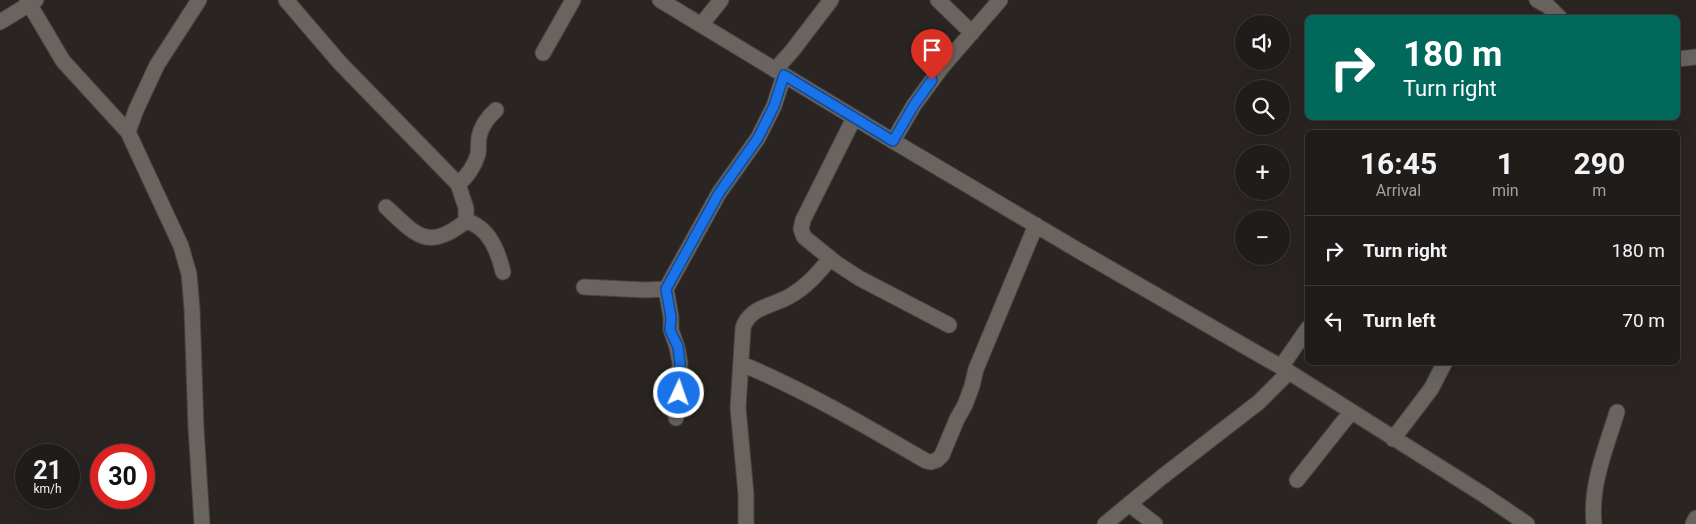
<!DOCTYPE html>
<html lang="en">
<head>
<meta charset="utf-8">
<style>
  body { margin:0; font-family:Roboto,sans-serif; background:#2d2927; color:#f1f3f6; height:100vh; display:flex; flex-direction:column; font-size:19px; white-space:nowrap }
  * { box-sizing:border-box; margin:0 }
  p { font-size:16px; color:#a2a1a2 }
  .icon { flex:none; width:28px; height:28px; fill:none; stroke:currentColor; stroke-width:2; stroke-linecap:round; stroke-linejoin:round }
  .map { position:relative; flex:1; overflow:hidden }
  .drawer { position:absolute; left:1305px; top:130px; width:375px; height:235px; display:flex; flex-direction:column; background:#201c1a; border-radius:8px; box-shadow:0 5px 20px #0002,0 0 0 1px #3d3a39 }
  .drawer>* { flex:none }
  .guide { position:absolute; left:1305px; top:15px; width:375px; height:105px; border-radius:8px; box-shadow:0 5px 20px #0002,0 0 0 1px #3d3a39; background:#00695c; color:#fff; overflow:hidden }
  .fabs { position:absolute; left:1235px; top:15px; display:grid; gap:10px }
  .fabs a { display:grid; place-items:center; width:55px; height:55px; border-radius:50%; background:#201c1a; box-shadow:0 5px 20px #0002,0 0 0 1px #3d3a39; font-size:25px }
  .speed { position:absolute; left:15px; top:444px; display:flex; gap:10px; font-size:25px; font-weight:700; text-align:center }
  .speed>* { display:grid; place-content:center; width:65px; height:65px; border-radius:50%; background:#201c1a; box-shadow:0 5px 20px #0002,0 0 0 1px #3d3a39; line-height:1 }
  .speed small { font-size:12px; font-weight:400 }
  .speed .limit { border:8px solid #d22; background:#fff; color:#111 }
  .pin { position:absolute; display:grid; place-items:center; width:42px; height:42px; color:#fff; margin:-51px -21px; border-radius:50% 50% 50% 0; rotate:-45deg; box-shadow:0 0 5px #0007 }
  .pin .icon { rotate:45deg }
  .me { position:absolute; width:55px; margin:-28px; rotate:3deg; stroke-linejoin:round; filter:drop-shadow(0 0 4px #0008) }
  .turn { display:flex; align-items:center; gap:18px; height:105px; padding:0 15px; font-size:22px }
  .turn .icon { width:65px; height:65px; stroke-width:2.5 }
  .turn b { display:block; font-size:35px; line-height:42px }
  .eta { display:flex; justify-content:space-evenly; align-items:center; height:85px; text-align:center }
  .eta b { font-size:30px; font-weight:700; line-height:35px }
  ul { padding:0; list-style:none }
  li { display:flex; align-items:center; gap:15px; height:70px; padding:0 15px; border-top:1px solid #3d3a39 }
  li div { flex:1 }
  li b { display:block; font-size:19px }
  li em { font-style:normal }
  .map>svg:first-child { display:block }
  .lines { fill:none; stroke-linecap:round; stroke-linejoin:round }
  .minor-casing { stroke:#484441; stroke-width:17 }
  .minor { stroke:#696460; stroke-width:15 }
  .route-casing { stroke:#114b97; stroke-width:12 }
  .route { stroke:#1a73e8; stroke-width:9 }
</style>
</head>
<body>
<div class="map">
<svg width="1696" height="524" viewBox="0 0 1696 524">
  <rect width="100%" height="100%" fill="#2a2522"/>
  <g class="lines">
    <!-- minor casing -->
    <g class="minor-casing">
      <path id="minor" d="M 27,0 L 63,61 L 128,132
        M 199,0 L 157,65 L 136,110 L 128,132 L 181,246 L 189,274 L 192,309 L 196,428 L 202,524
        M 286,0 L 340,63 L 458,184 L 466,208 L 466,221
        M 660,0 L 893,141 L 1081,252 L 1281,367 L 1484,495 L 1527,524
        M 938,0 L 972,33
        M 1537,0 L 1548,6 L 1560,18
        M 0,22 L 36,0
        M 701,25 L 721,0
        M 543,53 L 573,0
        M 1678,59 L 1696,57
        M 775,70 L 792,51 L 831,0
        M 854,118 L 803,220 L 801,229 L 804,237 L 836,263 L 859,278 L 949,325
        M 893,141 L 914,105 L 942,67 L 1000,0
        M 458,184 C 467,177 475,165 478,154 C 479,148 478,143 479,137 C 481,127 488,117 496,110
        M 386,207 C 416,235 428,252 466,221
        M 466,221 C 489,227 498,251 503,272
        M 584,287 L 646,290 L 666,289
        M 742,364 C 806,391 866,426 926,461 L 931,462 L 937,460 L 942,455 L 957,419 L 965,405 L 972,386 L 976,369 L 1036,225
        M 1281,367 L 1308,328
        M 676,418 L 680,363 L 677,347 L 671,330 L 671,317 L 666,289 L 719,193 L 758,138 L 774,106 L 784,75
        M 1393,439 L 1431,389 L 1445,362
        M 1297,480 L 1351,412
        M 1129,504 L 1155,524
        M 746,524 L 746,494 L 738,408 L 743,328 C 749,307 773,306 790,296 C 806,287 819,273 830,258
        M 1105,524 L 1162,477 L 1259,402 L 1289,372
        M 1594,524 C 1590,485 1606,448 1617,412
        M 1693,524 L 1696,518"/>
    </g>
    <!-- minor -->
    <use href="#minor" class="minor"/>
  </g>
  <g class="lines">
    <!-- route casing -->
    <g class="route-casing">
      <path id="route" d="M 679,393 L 680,363 L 678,347 L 670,330 L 671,317 L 666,289 L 719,193 L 758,138 L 774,106 L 784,75 L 893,141 L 914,105 L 932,80"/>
    </g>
    <!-- route -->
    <use href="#route" class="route"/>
  </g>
</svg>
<div class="fabs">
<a><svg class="icon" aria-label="sound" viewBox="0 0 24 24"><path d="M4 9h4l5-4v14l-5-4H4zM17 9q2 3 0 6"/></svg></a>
<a><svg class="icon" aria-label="search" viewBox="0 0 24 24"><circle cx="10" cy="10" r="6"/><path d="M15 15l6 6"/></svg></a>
<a>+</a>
<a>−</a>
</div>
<div class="speed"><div>21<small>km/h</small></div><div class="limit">30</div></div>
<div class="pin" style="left:932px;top:80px;background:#d93025"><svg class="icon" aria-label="arrive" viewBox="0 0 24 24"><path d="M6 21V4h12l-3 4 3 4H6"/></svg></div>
<svg class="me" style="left:679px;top:393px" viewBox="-20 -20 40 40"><circle r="17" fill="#1a73e8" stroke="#fff" stroke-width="3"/><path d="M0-11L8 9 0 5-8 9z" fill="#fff"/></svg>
<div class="guide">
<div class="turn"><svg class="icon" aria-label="right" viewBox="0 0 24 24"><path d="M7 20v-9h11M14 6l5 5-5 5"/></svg><div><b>180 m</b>Turn right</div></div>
</div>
<section class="drawer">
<div class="eta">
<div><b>16:45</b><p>Arrival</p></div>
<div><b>1</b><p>min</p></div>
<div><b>290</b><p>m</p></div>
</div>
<ul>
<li><svg class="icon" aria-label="right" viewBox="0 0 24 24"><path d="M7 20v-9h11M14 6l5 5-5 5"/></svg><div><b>Turn right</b></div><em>180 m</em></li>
<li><svg class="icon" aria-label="left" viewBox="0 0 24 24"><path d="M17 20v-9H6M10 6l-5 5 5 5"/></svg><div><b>Turn left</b></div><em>70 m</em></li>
</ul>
</section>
</div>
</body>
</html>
